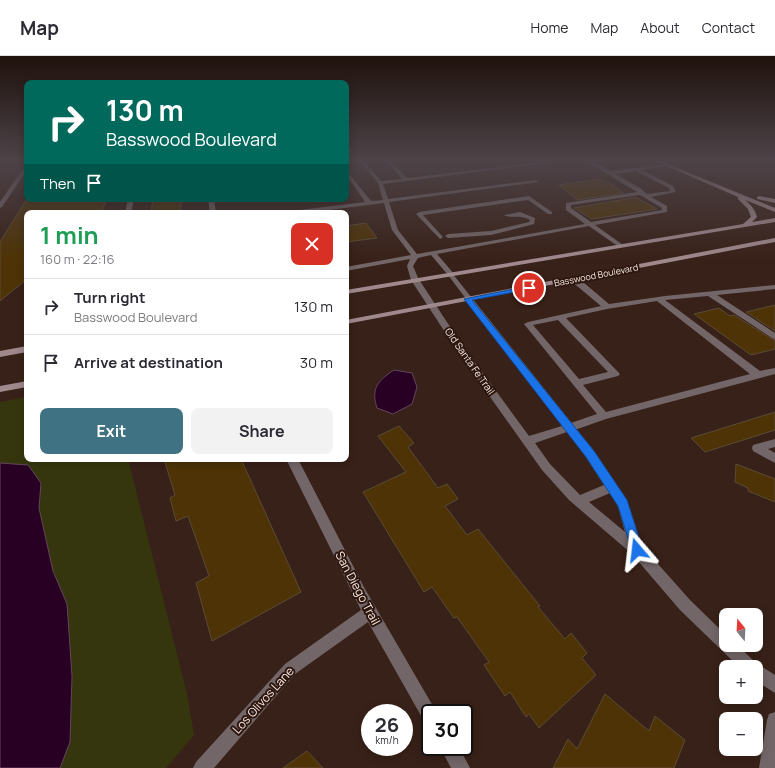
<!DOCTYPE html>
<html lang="en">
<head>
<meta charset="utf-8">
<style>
  body { margin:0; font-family:Manrope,sans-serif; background:#f2f2f3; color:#2b2b33; height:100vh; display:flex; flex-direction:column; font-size:15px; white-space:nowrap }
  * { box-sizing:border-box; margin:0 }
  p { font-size:13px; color:#7c7c81 }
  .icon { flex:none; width:22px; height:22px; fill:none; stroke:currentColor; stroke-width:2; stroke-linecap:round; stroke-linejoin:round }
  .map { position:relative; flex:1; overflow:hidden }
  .sheet { position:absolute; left:24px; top:154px; width:325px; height:252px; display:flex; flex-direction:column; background:#fff; border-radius:8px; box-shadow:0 2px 10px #0003 }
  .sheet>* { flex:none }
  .guide { position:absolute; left:24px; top:24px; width:325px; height:122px; border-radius:8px; box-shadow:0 2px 10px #0003; background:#00695c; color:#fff; overflow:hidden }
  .needle { width:26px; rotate:342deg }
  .tools { position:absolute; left:719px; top:552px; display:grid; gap:8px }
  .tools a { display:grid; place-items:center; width:44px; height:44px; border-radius:8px; background:#fff; box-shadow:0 2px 10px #0003; font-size:20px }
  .speed { position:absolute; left:361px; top:648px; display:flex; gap:8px; font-size:20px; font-weight:700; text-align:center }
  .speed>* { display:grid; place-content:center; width:52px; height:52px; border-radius:50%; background:#fff; box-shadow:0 2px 10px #0003; line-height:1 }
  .speed small { font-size:10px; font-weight:400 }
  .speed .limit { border:2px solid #111; border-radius:6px; background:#fff; color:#111 }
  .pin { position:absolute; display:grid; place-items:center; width:34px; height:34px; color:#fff; margin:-17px; border:2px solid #fff; border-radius:50%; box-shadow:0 1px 4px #0007 }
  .me { position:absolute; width:44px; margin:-22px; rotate:343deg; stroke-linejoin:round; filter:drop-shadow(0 0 3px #0008) }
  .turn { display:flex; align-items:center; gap:14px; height:84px; padding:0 16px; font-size:18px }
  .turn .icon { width:52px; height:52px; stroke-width:2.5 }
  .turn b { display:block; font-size:28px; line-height:34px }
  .then { display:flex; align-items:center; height:38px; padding:0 16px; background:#0003; gap:8px; font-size:15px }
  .round { display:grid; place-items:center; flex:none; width:42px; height:42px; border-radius:8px; background:#f2f2f3 }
  .overview { display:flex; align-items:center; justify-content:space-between; height:68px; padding:0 16px }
  h1 { font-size:24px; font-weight:700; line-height:30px; color:#1e9e55 }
  .cta { display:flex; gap:8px; margin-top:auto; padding:8px 16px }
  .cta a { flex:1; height:46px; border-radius:8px; background:#3f7282; color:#fff; font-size:16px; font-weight:700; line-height:46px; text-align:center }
  .cta a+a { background:#f2f2f3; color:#2b2b33 }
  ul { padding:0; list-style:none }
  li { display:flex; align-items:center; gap:12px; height:56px; padding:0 16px; border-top:1px solid #e1e1e2 }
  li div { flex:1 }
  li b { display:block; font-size:15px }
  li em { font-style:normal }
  header { display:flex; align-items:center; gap:24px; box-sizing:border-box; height:56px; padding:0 20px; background:#fff; border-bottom:1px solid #e1e1e2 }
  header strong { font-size:19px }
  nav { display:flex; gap:22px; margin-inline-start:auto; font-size:14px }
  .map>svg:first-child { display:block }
  .green { fill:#36360e }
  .water { fill:#270024; stroke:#65455d }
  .building { fill:#4e3306; stroke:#5a4b36 }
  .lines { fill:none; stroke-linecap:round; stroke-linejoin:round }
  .lane { fill:#736668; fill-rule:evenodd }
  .street { fill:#736668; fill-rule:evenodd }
  .secondary { fill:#9f898d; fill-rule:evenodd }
  .route { fill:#1a73e8; stroke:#114b97 }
  .labels { text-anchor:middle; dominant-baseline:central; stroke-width:4; stroke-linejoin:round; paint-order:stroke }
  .far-street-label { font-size:9px; fill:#f7e6e1; stroke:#2d170f }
  .street-label { font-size:10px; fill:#f7e6e1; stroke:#2d170f }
  .near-street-label { font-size:12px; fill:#f7e6e1; stroke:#2d170f }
</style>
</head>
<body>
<header>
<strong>Map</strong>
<nav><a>Home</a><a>Map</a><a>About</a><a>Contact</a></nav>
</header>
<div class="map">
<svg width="775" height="712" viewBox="0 0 775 712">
  <rect width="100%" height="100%" fill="#382118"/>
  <!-- green -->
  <path class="green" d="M 27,341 L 27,403 L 128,403 L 187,638 L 194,679 L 166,712 L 0,712 L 0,346 Z"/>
  <!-- water -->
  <path class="water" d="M 394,314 L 412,317 L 417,331 L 412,348 L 393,358 L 377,352 C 371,333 377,325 394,314 Z
    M 0,407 L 28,409 L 41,427 L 39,452 L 53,515 L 67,548 L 72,620 L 70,686 L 60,712 L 0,712 Z"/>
  <!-- building -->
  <path class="building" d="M 600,123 L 611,128 L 624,137 L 577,144 L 559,129 Z
    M 632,142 L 637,142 L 657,153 L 592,163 L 574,152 Z
    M 27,143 L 107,143 L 101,157 L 27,157 L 27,223 L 0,245 L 0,186 Z
    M 153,143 L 181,143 L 181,157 L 151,157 Z
    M 366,167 L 377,182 L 346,186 L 346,170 Z
    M 775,249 L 775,275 L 746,256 Z
    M 719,252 L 730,260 L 734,259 L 775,285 L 775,293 L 751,299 L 694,258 Z
    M 775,356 L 775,374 L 705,396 L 691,382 Z
    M 399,370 L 414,387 L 408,391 L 438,432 L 447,428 L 458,443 L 445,450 L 467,479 L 478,473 L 540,550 L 538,551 L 565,583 L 571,577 L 587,597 L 582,602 L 596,619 L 539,672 L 529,658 L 526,661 L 510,636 L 505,640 L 484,609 L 489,606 L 457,561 L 454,562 L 432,531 L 424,536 L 363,436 L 406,416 L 378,380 Z
    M 164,403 L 241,403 L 301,536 L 212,585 L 196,527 L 209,520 L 188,460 L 176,465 L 170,442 L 175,439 Z
    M 736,408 L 775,423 L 775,446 L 748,435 L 748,432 L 735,426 Z
    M 605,638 L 649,675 L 655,660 L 685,684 L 674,712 L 553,712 L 568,683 L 577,693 Z
    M 307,695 L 323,712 L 283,712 Z"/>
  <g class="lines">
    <!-- lane -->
    <path class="lane" d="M 360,105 L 364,105 L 381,125 L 402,123 L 386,105 L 390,105 L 407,122 L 551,105 L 562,105 L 383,128 L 388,143 L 536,124 L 539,126 L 389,146 L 398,174 L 417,198 L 585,168 L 566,154 L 566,147 L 637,136 L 586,105 L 591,105 L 610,115 L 669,108 L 667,110 L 642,114 L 673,130 L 676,136 L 651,141 L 667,150 L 667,156 L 595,169 L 623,189 L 623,191 L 619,191 L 589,170 L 437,198 L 454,218 L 450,220 L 448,219 L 431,199 L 418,202 L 413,210 L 419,224 L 415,226 L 411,224 L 407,210 L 410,203 L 346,215 L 346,211 L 411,199 L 392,174 L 384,147 L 305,157 L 288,157 L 291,155 L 365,146 L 346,118 L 346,114 L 371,145 L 383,144 L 378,127 ZM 636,115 L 669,132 L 670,135 L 647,138 L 640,132 L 615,118 ZM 640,139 L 662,152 L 662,154 L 591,166 L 571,152 L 571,149 Z
      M 529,140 L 552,156 L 552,158 L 548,158 L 528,144 L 423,159 L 442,180 L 443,181 L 440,183 L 416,158 L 419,156 Z
      M 208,143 L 214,143 L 216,157 L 210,157 Z
      M 520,156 L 535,162 L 534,168 L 491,179 L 448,182 L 445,180 L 448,178 L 491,175 L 529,166 L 530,164 C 520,158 511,163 504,159 Z
      M 571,221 L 577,221 L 609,248 L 665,240 L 775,229 L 775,233 L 717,239 L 775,277 L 775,284 L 708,240 L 665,244 L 760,315 L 775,312 L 775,318 L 606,363 L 569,376 L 565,375 L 564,372 L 565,369 L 597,358 L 524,268 L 528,266 L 601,250 L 571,225 ZM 657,245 L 750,318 L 606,356 L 583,329 L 618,320 L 620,318 L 566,262 L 607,253 ZM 558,264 L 608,316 L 579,323 L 533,269 Z
      M 775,383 L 775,391 L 768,393 L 775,397 L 775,407 L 753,395 L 752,392 L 753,389 Z"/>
    <!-- street -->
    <path class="street" d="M 25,110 L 27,110 L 27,114 L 2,151 L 0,152 L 0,146 Z
      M 128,143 L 134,143 L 131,157 L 125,157 Z
      M 448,217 L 452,217 L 594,395 L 627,444 L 642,490 L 690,544 L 726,579 L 726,589 L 737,589 L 756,607 L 775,619 L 775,637 L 756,625 L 756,611 L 739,611 L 680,554 L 632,498 L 569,444 L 542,414 L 454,290 L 411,224 L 412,222 L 418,222 L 460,286 L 529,380 L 562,370 L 448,219 ZM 567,376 L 586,401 L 604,429 L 580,439 L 550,408 L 535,387 ZM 610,437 L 618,450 L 625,476 L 589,446 Z
      M 286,403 L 298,403 L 365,533 L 437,657 L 430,657 L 430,667 L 424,665 L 368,566 L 295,618 L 214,712 L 193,712 L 196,706 L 285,608 L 361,554 Z
      M 775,656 L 775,712 L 759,712 L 767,664 L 769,658 Z
      M 440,691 L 459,691 L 470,712 L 451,712 Z"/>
    <!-- secondary -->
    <path class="secondary" d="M 655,105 L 660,105 L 775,152 L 775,156 L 745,144 C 751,149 755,153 757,161 L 752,166 L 775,162 L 775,166 L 346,238 L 346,234 L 743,168 L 751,161 L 748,153 L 738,143 L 738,141 Z
      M 759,140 L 775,143 L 775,147 L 757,143 L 757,141 Z
      M 775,182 L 775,186 L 346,268 L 346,264 Z
      M 27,290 L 27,296 L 0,301 L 0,295 Z
      M 27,325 L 27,331 L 0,336 L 0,330 Z"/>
  </g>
  <!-- sky -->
  <linearGradient id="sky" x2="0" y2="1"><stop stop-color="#1f120d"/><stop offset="0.51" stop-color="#4d4348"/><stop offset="1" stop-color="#4d4348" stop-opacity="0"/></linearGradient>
  <rect width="775" height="204" fill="url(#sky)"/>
  <!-- route -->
  <path class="route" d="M 529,230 L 532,232 L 531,233 L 472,244 L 594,395 L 627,444 L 643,494 L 641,498 L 637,499 L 633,498 L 618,450 L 586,401 L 464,243 Z"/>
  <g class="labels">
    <!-- far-street labels -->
    <g class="far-street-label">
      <text transform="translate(596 219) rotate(-11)">Basswood Boulevard</text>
    </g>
    <!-- street labels -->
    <g class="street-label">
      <text transform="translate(470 305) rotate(55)">Old Santa Fe Trail</text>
    </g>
    <!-- near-street labels -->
    <g class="near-street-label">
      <text transform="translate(358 532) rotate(62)">San Diego Trail</text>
      <text transform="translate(263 644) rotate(-48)">Los Olivos Lane</text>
    </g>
  </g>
</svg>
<div class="tools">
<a><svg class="needle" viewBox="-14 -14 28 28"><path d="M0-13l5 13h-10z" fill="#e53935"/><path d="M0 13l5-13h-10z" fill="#7c7c81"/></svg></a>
<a>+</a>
<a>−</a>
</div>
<div class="speed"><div>26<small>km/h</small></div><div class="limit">30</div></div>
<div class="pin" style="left:529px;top:232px;background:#d93025"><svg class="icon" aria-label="arrive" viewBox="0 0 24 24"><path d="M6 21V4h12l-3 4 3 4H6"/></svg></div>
<svg class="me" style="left:637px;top:494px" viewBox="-20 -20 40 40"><path d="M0-17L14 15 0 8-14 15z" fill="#1a73e8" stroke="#fff" stroke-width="4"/></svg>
<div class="guide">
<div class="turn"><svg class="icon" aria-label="right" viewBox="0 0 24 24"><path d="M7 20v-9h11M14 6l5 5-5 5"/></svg><div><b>130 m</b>Basswood Boulevard</div></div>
<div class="then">Then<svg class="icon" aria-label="arrive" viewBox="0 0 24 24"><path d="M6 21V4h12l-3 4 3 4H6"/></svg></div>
</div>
<section class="sheet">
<div class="overview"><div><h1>1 min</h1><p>160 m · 22:16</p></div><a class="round" style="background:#d93025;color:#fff"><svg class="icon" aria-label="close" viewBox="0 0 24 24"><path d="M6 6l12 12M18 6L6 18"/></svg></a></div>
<ul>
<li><svg class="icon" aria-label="right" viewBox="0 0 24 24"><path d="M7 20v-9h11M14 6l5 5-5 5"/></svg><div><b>Turn right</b><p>Basswood Boulevard</p></div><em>130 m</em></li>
<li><svg class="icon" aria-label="arrive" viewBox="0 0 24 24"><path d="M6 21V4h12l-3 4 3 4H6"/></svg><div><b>Arrive at destination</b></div><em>30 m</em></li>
</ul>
<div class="cta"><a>Exit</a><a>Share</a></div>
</section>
</div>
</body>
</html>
